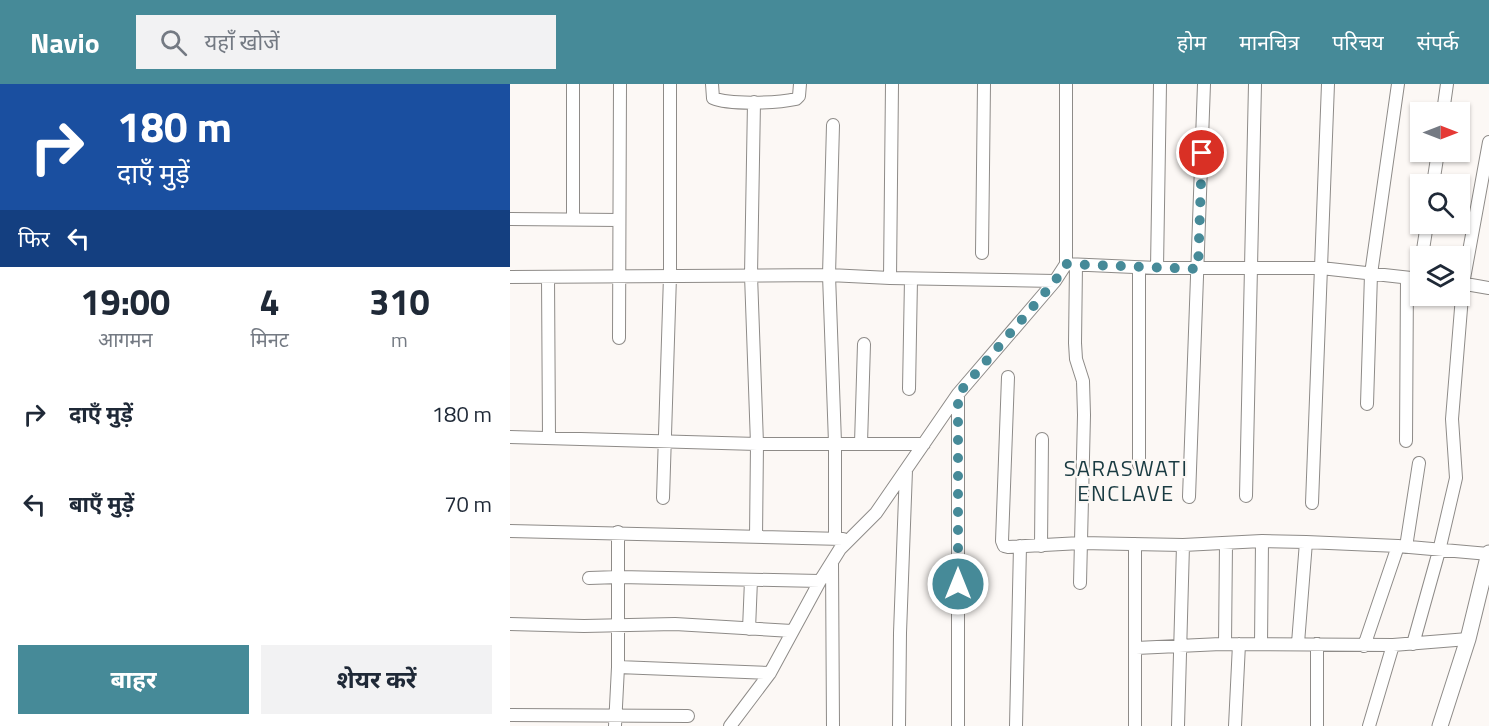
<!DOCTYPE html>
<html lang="hi">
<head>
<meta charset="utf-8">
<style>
  body { margin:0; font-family:"Titillium Web","Noto Sans Devanagari",sans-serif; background:#f2f2f3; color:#1f2937; height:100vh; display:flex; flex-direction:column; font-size:22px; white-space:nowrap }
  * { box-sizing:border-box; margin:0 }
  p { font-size:20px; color:#747a83 }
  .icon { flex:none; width:33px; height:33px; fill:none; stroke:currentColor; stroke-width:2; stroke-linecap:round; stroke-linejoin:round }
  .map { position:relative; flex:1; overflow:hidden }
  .sheet { display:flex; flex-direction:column; background:#fff; width:510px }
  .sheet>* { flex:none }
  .hud { background:#1a4fa0; color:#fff; overflow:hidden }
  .needle { width:39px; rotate:90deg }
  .buttons { position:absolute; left:900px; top:18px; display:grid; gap:12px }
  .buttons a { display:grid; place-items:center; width:60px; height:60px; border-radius:0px; background:#fff; box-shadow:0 2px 4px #0004; font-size:30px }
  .pin { position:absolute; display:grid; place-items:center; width:51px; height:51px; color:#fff; margin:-26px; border:3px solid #fff; border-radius:50%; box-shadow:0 2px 6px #0007 }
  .me { position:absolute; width:66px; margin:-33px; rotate:0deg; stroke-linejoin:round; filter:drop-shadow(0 0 4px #0008) }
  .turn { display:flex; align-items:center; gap:21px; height:126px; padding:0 18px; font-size:27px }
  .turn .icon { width:78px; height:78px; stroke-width:2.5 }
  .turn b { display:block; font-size:42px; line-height:51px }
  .then { display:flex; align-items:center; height:57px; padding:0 18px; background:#0003; gap:12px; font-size:22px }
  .eta { display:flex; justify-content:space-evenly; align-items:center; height:102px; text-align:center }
  .eta b { font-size:36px; font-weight:700; line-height:42px }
  .action { display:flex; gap:12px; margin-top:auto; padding:12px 18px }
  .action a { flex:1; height:69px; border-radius:0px; background:#468a98; color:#fff; font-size:24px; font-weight:700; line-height:69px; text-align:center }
  .action a+a { background:#f2f2f3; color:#1f2937 }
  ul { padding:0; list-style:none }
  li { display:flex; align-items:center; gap:18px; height:90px; padding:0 18px }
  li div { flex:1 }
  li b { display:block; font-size:22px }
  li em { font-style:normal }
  header { display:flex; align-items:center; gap:36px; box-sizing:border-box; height:84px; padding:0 30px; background:#468a98; color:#fff }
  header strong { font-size:28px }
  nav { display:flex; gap:33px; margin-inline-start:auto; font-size:21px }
  .search { width:420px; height:54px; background:#f2f2f3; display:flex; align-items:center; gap:15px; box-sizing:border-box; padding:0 21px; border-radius:0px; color:#747a83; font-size:22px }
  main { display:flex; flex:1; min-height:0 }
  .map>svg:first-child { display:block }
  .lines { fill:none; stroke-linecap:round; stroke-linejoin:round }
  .minor-casing { stroke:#8e8b88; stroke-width:14 }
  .tertiary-casing { stroke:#8e8b88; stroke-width:17 }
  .minor { stroke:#fff; stroke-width:12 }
  .tertiary { stroke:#fff; stroke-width:15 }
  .route { stroke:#468a98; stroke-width:10; stroke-dasharray:0 18 }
  .labels { text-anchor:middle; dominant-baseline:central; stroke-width:4.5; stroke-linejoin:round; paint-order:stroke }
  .neighbourhood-label { font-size:22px; letter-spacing:1.5px; fill:#1a3b42; stroke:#fcf8f5 }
</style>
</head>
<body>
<header>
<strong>Navio</strong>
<div class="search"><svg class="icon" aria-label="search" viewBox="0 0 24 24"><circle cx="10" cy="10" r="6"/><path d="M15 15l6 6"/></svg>यहाँ खोजें</div>
<nav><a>होम</a><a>मानचित्र</a><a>परिचय</a><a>संपर्क</a></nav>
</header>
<main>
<section class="sheet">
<div class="hud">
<div class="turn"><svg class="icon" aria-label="right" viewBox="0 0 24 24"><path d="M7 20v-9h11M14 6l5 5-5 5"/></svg><div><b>180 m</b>दाएँ मुड़ें</div></div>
<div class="then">फिर<svg class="icon" aria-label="left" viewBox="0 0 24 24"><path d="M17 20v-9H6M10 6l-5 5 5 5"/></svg></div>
</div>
<div class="eta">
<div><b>19:00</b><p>आगमन</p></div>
<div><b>4</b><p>मिनट</p></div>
<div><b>310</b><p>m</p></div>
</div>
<ul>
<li><svg class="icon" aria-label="right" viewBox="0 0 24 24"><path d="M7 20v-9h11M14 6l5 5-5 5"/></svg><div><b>दाएँ मुड़ें</b></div><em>180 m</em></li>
<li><svg class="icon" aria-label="left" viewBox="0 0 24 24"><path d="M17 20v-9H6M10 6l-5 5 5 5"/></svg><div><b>बाएँ मुड़ें</b></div><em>70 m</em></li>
</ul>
<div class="action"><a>बाहर</a><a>शेयर करें</a></div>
</section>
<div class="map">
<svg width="979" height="642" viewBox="0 0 979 642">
  <rect width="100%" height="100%" fill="#fcf8f5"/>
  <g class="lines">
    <!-- minor casing -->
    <g class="minor-casing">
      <path id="minor" d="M 202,0 L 203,14 C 219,21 268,19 286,15 L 289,12 L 290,0
        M 244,18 L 241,191 L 247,360 L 246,453
        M 933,28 L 937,0
        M 323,41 L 319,191 L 325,359 L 325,455
        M 923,100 L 928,68
        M 0,135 L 109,136
        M 63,136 L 63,0
        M 472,169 L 474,0
        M 912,172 L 917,140
        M 556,180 L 647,184 L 811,184 L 910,195
        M 566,181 L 565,259 L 566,275 L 573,297 L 574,331 L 570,499
        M 629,184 L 629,381
        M 647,184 L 650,0
        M 0,193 L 319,191 L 380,194 L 545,197
        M 38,193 L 39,354
        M 380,194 L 382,0
        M 950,199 L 979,204
        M 109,254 L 110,0
        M 498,293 L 492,457 L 494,462 L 498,463 L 571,459 L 673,461 L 752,457 L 796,458
        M 399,305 L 401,195
        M 448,310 L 448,642
        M 857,320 L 861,190 L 888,0
        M 0,353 L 247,360 L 414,360
        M 896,357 L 897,194
        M 351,359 L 354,260
        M 736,412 L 745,0
        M 679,413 L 694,0
        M 153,414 L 160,192 L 160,0
        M 802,419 L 818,0
        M 0,447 L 333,455
        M 531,462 L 532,355
        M 896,463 L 909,379
        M 322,478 L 323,642
        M 79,494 L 109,493 L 310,497
        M 0,540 L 74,542 L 165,540 L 282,547
        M 239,545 L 241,496
        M 788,559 L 796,458 L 888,462 L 979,470
        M 715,560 L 716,460
        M 751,560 L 752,457
        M 903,560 L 929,467 L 946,394 L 942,335 L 953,200 L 979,58
        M 854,562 L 888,462
        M 626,564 L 711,560 L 883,561 L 958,555
        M 108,583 L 260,589
        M 0,631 L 178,632
        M 105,642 L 108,583 L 108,448
        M 220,642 L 260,589 L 310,497 L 330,465 L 366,429 L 448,310 L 545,197 L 556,180 L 556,0
        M 389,642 L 390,549 L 396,386
        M 506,642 L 510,462
        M 625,642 L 625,460
        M 668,642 L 673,461
        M 725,642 L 729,560
        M 807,642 L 807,560
        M 859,642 L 883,561"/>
    </g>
    <!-- tertiary casing -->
    <g class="tertiary-casing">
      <path id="tertiary" d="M 930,642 L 958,555 L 979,469"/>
    </g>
    <!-- minor -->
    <use href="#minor" class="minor"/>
    <!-- tertiary -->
    <use href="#tertiary" class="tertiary"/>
  </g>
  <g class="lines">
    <!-- route -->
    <path class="route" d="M 448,500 L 448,310 L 545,197 L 556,180 L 688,185 L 692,69"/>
  </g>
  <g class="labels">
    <!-- neighbourhood labels -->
    <g class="neighbourhood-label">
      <text x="616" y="384">SARASWATI<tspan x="616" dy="25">ENCLAVE</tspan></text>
    </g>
  </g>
</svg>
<div class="buttons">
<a><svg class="needle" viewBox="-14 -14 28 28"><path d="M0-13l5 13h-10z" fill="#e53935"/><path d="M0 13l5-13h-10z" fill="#747a83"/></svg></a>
<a><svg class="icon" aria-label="search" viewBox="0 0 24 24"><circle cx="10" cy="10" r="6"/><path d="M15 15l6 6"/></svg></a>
<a><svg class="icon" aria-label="layers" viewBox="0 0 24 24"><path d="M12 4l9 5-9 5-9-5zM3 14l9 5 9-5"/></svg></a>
</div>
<div class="pin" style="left:692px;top:69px;background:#d93025"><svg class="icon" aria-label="arrive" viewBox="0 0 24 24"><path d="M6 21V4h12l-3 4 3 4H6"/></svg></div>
<svg class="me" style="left:448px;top:500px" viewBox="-20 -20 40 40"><circle r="17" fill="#468a98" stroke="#fff" stroke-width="3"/><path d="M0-11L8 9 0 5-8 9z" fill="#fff"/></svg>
</div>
</main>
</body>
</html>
